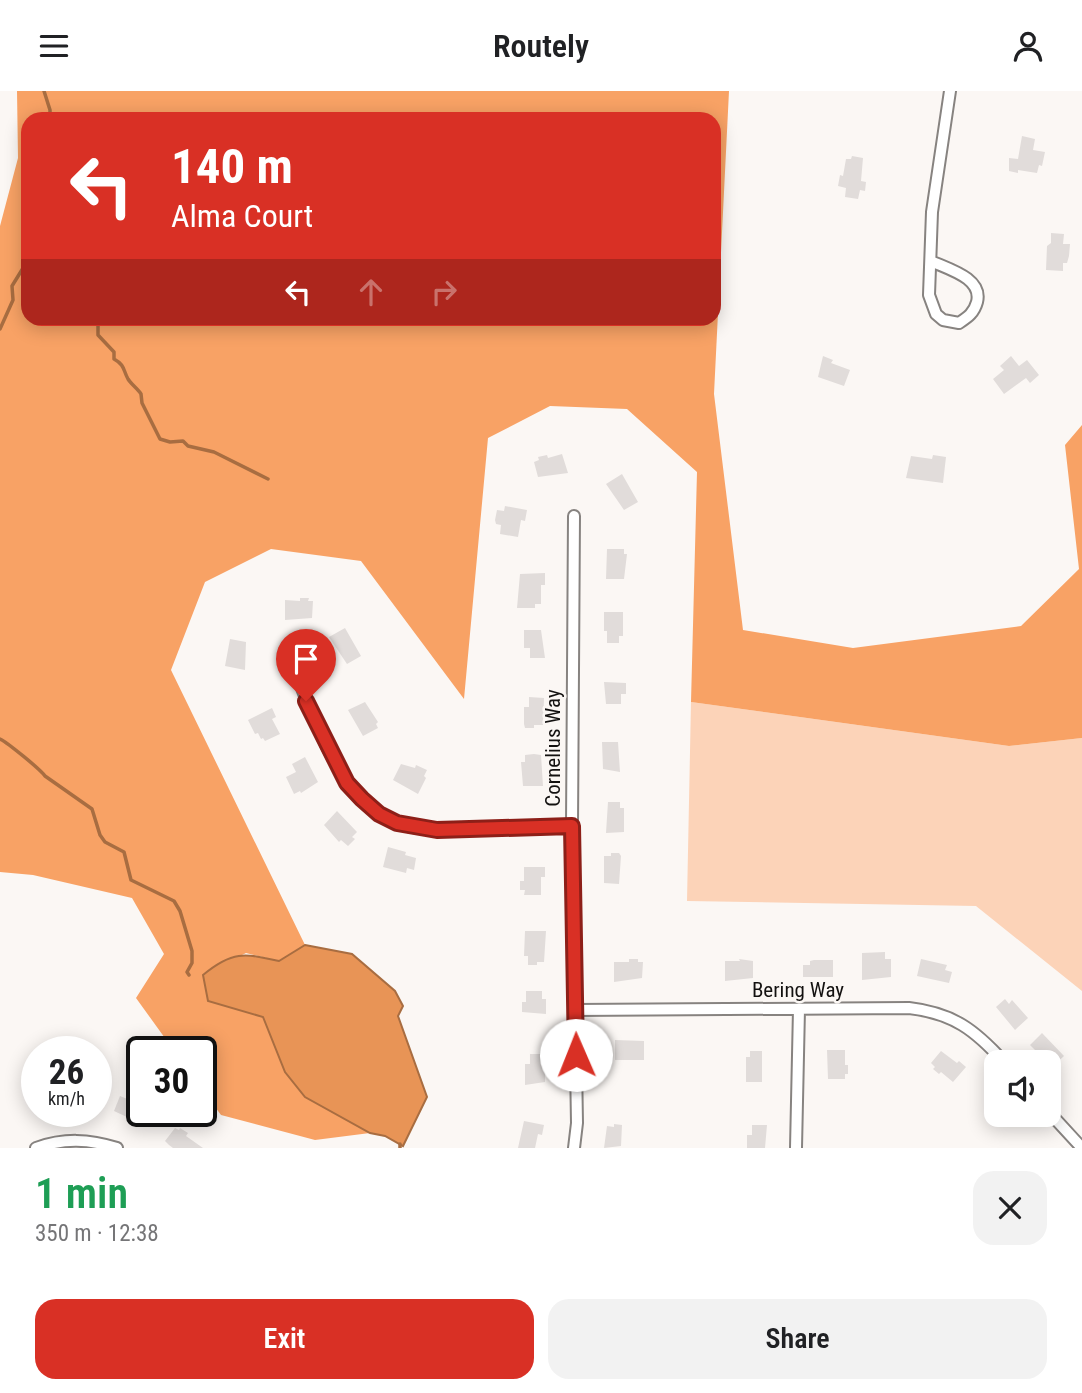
<!DOCTYPE html>
<html lang="en">
<head>
<meta charset="utf-8">
<style>
  body { margin:0; font-family:"Roboto Condensed",sans-serif; background:#f2f2f2; color:#202124; height:100vh; display:flex; flex-direction:column; font-size:26px; white-space:nowrap }
  * { box-sizing:border-box; margin:0 }
  p { font-size:23px; color:#757577 }
  .icon { flex:none; width:38px; height:38px; fill:none; stroke:currentColor; stroke-width:2; stroke-linecap:round; stroke-linejoin:round }
  .map { position:relative; height:1057px; overflow:hidden }
  .drawer { display:flex; flex-direction:column; background:#fff; flex:1 }
  .drawer>* { flex:none }
  .hud { position:absolute; left:21px; top:21px; width:700px; height:214px; border-radius:21px; box-shadow:0 4px 18px #0003; background:#d93025; color:#fff; overflow:hidden }
  .tools { position:absolute; left:984px; top:959px; display:grid; gap:14px }
  .tools a { display:grid; place-items:center; width:77px; height:77px; border-radius:14px; background:#fff; box-shadow:0 4px 18px #0003; font-size:35px }
  .speed { position:absolute; left:21px; top:945px; display:flex; gap:14px; font-size:35px; font-weight:700; text-align:center }
  .speed>* { display:grid; place-content:center; width:91px; height:91px; border-radius:50%; background:#fff; box-shadow:0 4px 18px #0003; line-height:1 }
  .speed small { font-size:18px; font-weight:400 }
  .speed .limit { border:4px solid #111; border-radius:10px; background:#fff; color:#111 }
  .pin { position:absolute; display:grid; place-items:center; width:60px; height:60px; color:#fff; margin:-72px -30px; border-radius:50% 50% 50% 0; rotate:-45deg; box-shadow:0 0 7px #0007 }
  .pin .icon { rotate:45deg }
  .me { position:absolute; width:77px; margin:-38px; rotate:359deg; stroke-linejoin:round; filter:drop-shadow(0 0 5px #0008) }
  .turn { display:flex; align-items:center; gap:24px; height:147px; padding:0 35px; font-size:32px }
  .turn .icon { width:91px; height:91px; stroke-width:2.5 }
  .turn b { display:block; font-size:49px; line-height:60px }
  .lanes { display:flex; align-items:center; height:66px; padding:0 35px; background:#0003; justify-content:center; gap:35px; direction:ltr }
  .lanes .off { opacity:.35 }
  .round { display:grid; place-items:center; flex:none; width:74px; height:74px; border-radius:21px; background:#f2f2f2 }
  .head { display:flex; align-items:center; justify-content:space-between; height:119px; padding:0 35px }
  h1 { font-size:42px; font-weight:600; line-height:52px; color:#1e9e55 }
  .cta { display:flex; gap:14px; margin-top:auto; padding:14px 35px }
  .cta a { flex:1; height:80px; border-radius:21px; background:#d93025; color:#fff; font-size:28px; font-weight:600; line-height:80px; text-align:center }
  .cta a+a { background:#f2f2f2; color:#202124 }
  header { display:flex; justify-content:space-between; align-items:center; height:91px; padding:0 35px; background:#fff; font-size:32px; font-weight:600 }
  .map>svg:first-child { display:block }
  .green { fill:#fcd3b8 }
  .forest { fill:#f8a265; fill-rule:evenodd }
  .water { fill:#e89456; stroke:#a86d41; stroke-width:2 }
  .lines { fill:none; stroke-linecap:round; stroke-linejoin:round }
  .stream { stroke:#a86d41; stroke-width:3.5 }
  .building { fill:#e1dcda }
  .minor-casing { stroke:#878380; stroke-width:14 }
  .minor { stroke:#fff; stroke-width:10 }
  .route-casing { stroke:#8d1f18; stroke-width:18 }
  .route { stroke:#d93025; stroke-width:12 }
  .labels { text-anchor:middle; dominant-baseline:central; stroke-width:5; stroke-linejoin:round; paint-order:stroke }
  .street-label { font-size:21px; fill:#131110; stroke:#fbf7f4 }
</style>
</head>
<body>
<header><svg class="icon" aria-label="menu" viewBox="0 0 24 24"><path d="M4 6h16M4 12h16M4 18h16"/></svg>Routely<svg class="icon" aria-label="person" viewBox="0 0 24 24"><circle cx="12" cy="8" r="4"/><path d="M4 21q1-7 8-7t8 7"/></svg></header>
<div class="map">
<svg width="1082" height="1057" viewBox="0 0 1082 1057">
  <rect width="100%" height="100%" fill="#fbf7f4"/>
  <!-- green -->
  <path class="green" d="M 691,611 L 1009,655 L 1082,647 L 1082,900 L 976,815 L 687,810 Z"/>
  <!-- forest -->
  <path class="forest" d="M 17,0 L 729,0 L 714,303 L 743,539 L 853,557 L 1021,535 L 1079,478 L 1065,354 L 1082,334 L 1082,647 L 1009,655 L 691,611 L 697,381 L 627,318 L 550,315 L 488,347 L 464,608 L 361,470 L 271,458 L 205,491 L 171,579 L 305,854 L 279,870 L 246,862 L 203,884 L 208,909 L 263,926 L 285,981 L 305,1005 L 370,1042 L 315,1049 L 221,1024 L 201,997 L 201,961 L 175,961 L 136,907 L 164,863 L 132,807 L 33,784 L 0,781 L 0,135 L 18,67 ZM 28,28 L 714,28 L 714,228 L 28,228 Z"/>
  <!-- water -->
  <path class="water" d="M 305,854 L 352,863 L 395,900 L 403,915 L 398,925 L 427,1006 L 403,1055 L 385,1045 L 370,1042 L 305,1006 L 285,981 L 263,926 L 208,910 L 203,884 C 232,860 244,862 279,870 Z"/>
  <g class="lines">
    <!-- stream -->
    <path class="stream" d="M 44,0 L 50,19 L 50,28
      M 95,228 L 98,233 L 98,244 L 114,261 L 114,268 C 125,274 123,279 128,288 C 131,293 138,298 141,303 L 142,312 L 160,348 L 170,351 L 183,350 L 188,355 L 214,361 L 268,388
      M 0,238 L 13,209 L 12,195 L 28,169
      M 0,648 C 7,651 41,679 45,685 L 92,718 L 100,744 L 105,751 L 124,761 L 131,789 L 174,810 L 180,820 L 192,860 L 192,872 L 187,881 L 189,884
      M 400,1053 L 400,1057"/>
  </g>
  <!-- building -->
  <path class="building" d="M 1022,45 L 1035,48 L 1033,59 L 1045,61 L 1042,75 L 1039,74 L 1037,82 L 1018,79 L 1018,82 L 1009,80 L 1009,67 L 1018,68 Z
    M 852,65 L 863,67 L 861,90 L 866,91 L 865,100 L 860,99 L 858,108 L 845,106 L 846,97 L 838,95 L 840,84 L 843,85 L 846,68 L 851,68 Z
    M 1051,142 L 1064,143 L 1063,153 L 1070,153 L 1069,165 L 1067,172 L 1063,172 L 1063,180 L 1046,179 L 1047,155 L 1051,152 Z
    M 823,265 L 833,269 L 831,272 L 850,279 L 844,295 L 818,286 Z
    M 1011,265 L 1019,275 L 1027,269 L 1039,284 L 1030,292 L 1026,287 L 1004,303 L 993,288 L 1004,279 L 1000,275 Z
    M 562,363 L 568,382 L 538,386 L 534,371 L 539,369 L 538,366 L 547,364 L 548,367 Z
    M 933,364 L 946,366 L 943,392 L 906,387 L 911,365 L 932,368 Z
    M 622,383 L 638,411 L 624,419 L 606,393 Z
    M 505,415 L 527,419 L 525,430 L 521,429 L 518,446 L 500,443 L 501,434 L 496,433 L 495,429 L 497,419 L 504,420 Z
    M 607,458 L 624,458 L 624,463 L 627,463 L 624,488 L 606,488 Z
    M 545,482 L 545,494 L 541,494 L 541,513 L 535,513 L 535,517 L 517,517 L 520,483 Z
    M 300,507 L 309,507 L 308,510 L 313,510 L 312,527 L 285,529 L 285,509 L 300,510 Z
    M 604,521 L 623,521 L 623,545 L 619,545 L 619,552 L 607,552 L 607,540 L 604,540 Z
    M 345,537 L 361,565 L 347,573 L 329,546 Z
    M 524,539 L 541,539 L 545,567 L 530,567 L 530,557 L 524,557 Z
    M 230,548 L 246,551 L 245,579 L 225,575 Z
    M 604,591 L 626,592 L 626,603 L 621,603 L 621,613 L 606,613 Z
    M 529,606 L 544,607 L 543,634 L 534,634 L 534,637 L 525,637 L 524,633 L 524,616 L 529,616 Z
    M 365,611 L 378,631 L 376,633 L 378,637 L 363,645 L 348,619 Z
    M 272,617 L 276,626 L 272,628 L 280,643 L 265,650 L 263,647 L 261,648 L 258,642 L 255,643 L 248,629 Z
    M 602,651 L 618,651 L 620,681 L 603,678 Z
    M 534,663 L 541,664 L 543,695 L 523,695 L 521,671 L 525,671 L 525,664 Z
    M 305,666 L 318,691 L 301,702 L 300,700 L 294,703 L 286,686 L 296,681 L 292,673 Z
    M 401,673 L 415,677 L 416,674 L 427,679 L 424,685 L 426,687 L 418,703 L 393,689 Z
    M 608,711 L 620,711 L 620,717 L 624,717 L 624,741 L 606,742 Z
    M 337,720 L 357,741 L 352,746 L 355,748 L 348,755 L 341,749 L 339,751 L 324,734 Z
    M 388,756 L 406,761 L 405,764 L 416,767 L 414,779 L 407,777 L 406,782 L 383,776 Z
    M 611,762 L 619,762 L 621,765 L 619,793 L 604,792 L 604,765 L 611,765 Z
    M 524,776 L 545,776 L 545,786 L 541,786 L 541,804 L 524,804 L 525,799 L 520,799 L 520,790 L 524,790 Z
    M 525,840 L 546,840 L 544,871 L 537,871 L 537,874 L 528,874 L 528,865 L 524,865 Z
    M 885,861 L 885,868 L 891,868 L 891,886 L 862,889 L 862,862 Z
    M 629,868 L 638,868 L 638,871 L 643,871 L 642,887 L 614,891 L 614,871 L 629,871 Z
    M 739,868 L 753,870 L 753,887 L 725,890 L 725,870 L 740,870 Z
    M 921,868 L 947,874 L 945,879 L 952,881 L 949,892 L 917,885 Z
    M 814,869 L 833,869 L 833,886 L 803,886 L 803,874 L 810,874 L 810,870 Z
    M 526,900 L 542,900 L 542,908 L 546,908 L 546,923 L 522,921 L 522,911 L 526,911 Z
    M 1005,908 L 1009,913 L 1012,909 L 1028,927 L 1015,939 L 996,916 Z
    M 1042,942 L 1064,965 L 1052,976 L 1030,954 Z
    M 615,949 L 644,950 L 644,969 L 615,969 Z
    M 827,959 L 845,959 L 845,974 L 848,974 L 848,983 L 845,983 L 845,988 L 828,988 Z
    M 750,960 L 762,960 L 762,991 L 746,991 L 746,966 L 750,966 Z
    M 941,960 L 957,972 L 959,970 L 966,976 L 953,991 L 941,981 L 939,983 L 933,978 L 935,976 L 931,972 Z
    M 530,963 L 545,963 L 545,991 L 525,994 L 525,973 L 530,973 Z
    M 120,1005 L 142,1014 L 142,1020 L 145,1020 L 140,1032 L 114,1020 Z
    M 524,1030 L 544,1034 L 542,1044 L 538,1043 L 535,1057 L 518,1057 Z
    M 614,1033 L 622,1034 L 621,1055 L 604,1057 L 607,1035 L 614,1036 Z
    M 752,1034 L 767,1034 L 765,1057 L 747,1057 L 747,1044 L 752,1044 Z
    M 175,1037 L 179,1039 L 180,1037 L 188,1042 L 186,1045 L 203,1057 L 173,1057 L 169,1054 L 165,1050 Z"/>
  <g class="lines">
    <!-- minor casing -->
    <g class="minor-casing">
      <path id="minor" d="M 931,170 C 948,178 983,187 977,211 C 974,222 968,226 959,232 L 943,229 L 936,223 L 929,204 L 932,121 L 950,0
        M 574,425 L 572,735 L 577,1032 L 574,1057
        M 294,575 C 311,624 344,713 396,732 C 422,741 454,738 481,738 C 511,737 542,736 572,735
        M 575,919 L 909,917 C 953,922 975,939 1004,971
        M 1048,1020 L 1082,1057
        M 36,1057 C 64,1047 89,1048 117,1057
        M 796,1057 L 799,918"/>
    </g>
    <!-- minor -->
    <use href="#minor" class="minor"/>
  </g>
  <g class="lines">
    <!-- route casing -->
    <g class="route-casing">
      <path id="route" d="M 306,610 L 347,692 L 362,708 L 379,723 L 397,732 L 437,739 L 572,735 L 576,964"/>
    </g>
    <!-- route -->
    <use href="#route" class="route"/>
  </g>
  <g class="labels">
    <!-- street labels -->
    <g class="street-label">
      <text transform="translate(553 657) rotate(-90)">Cornelius Way</text>
      <text x="798" y="899">Bering Way</text>
    </g>
  </g>
</svg>
<div class="tools">
<a><svg class="icon" aria-label="sound" viewBox="0 0 24 24"><path d="M4 9h4l5-4v14l-5-4H4zM17 9q2 3 0 6"/></svg></a>
</div>
<div class="speed"><div>26<small>km/h</small></div><div class="limit">30</div></div>
<div class="pin" style="left:306px;top:610px;background:#d93025"><svg class="icon" aria-label="arrive" viewBox="0 0 24 24"><path d="M6 21V4h12l-3 4 3 4H6"/></svg></div>
<svg class="me" style="left:576px;top:964px" viewBox="-20 -20 40 40"><circle r="19" fill="#fff"/><path d="M0-13L10 11 0 6-10 11z" fill="#d93025"/></svg>
<div class="hud">
<div class="turn"><svg class="icon" aria-label="left" viewBox="0 0 24 24"><path d="M17 20v-9H6M10 6l-5 5 5 5"/></svg><div><b>140 m</b>Alma Court</div></div>
<div class="lanes"><svg class="icon" aria-label="left" viewBox="0 0 24 24"><path d="M17 20v-9H6M10 6l-5 5 5 5"/></svg><svg class="icon off" aria-label="ahead" viewBox="0 0 24 24"><path d="M12 20V5M6 11l6-6 6 6"/></svg><svg class="icon off" aria-label="right" viewBox="0 0 24 24"><path d="M7 20v-9h11M14 6l5 5-5 5"/></svg></div>
</div>
</div>
<section class="drawer">
<div class="head"><div><h1>1 min</h1><p>350 m · 12:38</p></div><a class="round"><svg class="icon" aria-label="close" viewBox="0 0 24 24"><path d="M6 6l12 12M18 6L6 18"/></svg></a></div>
<div class="cta"><a>Exit</a><a>Share</a></div>
</section>
</body>
</html>
